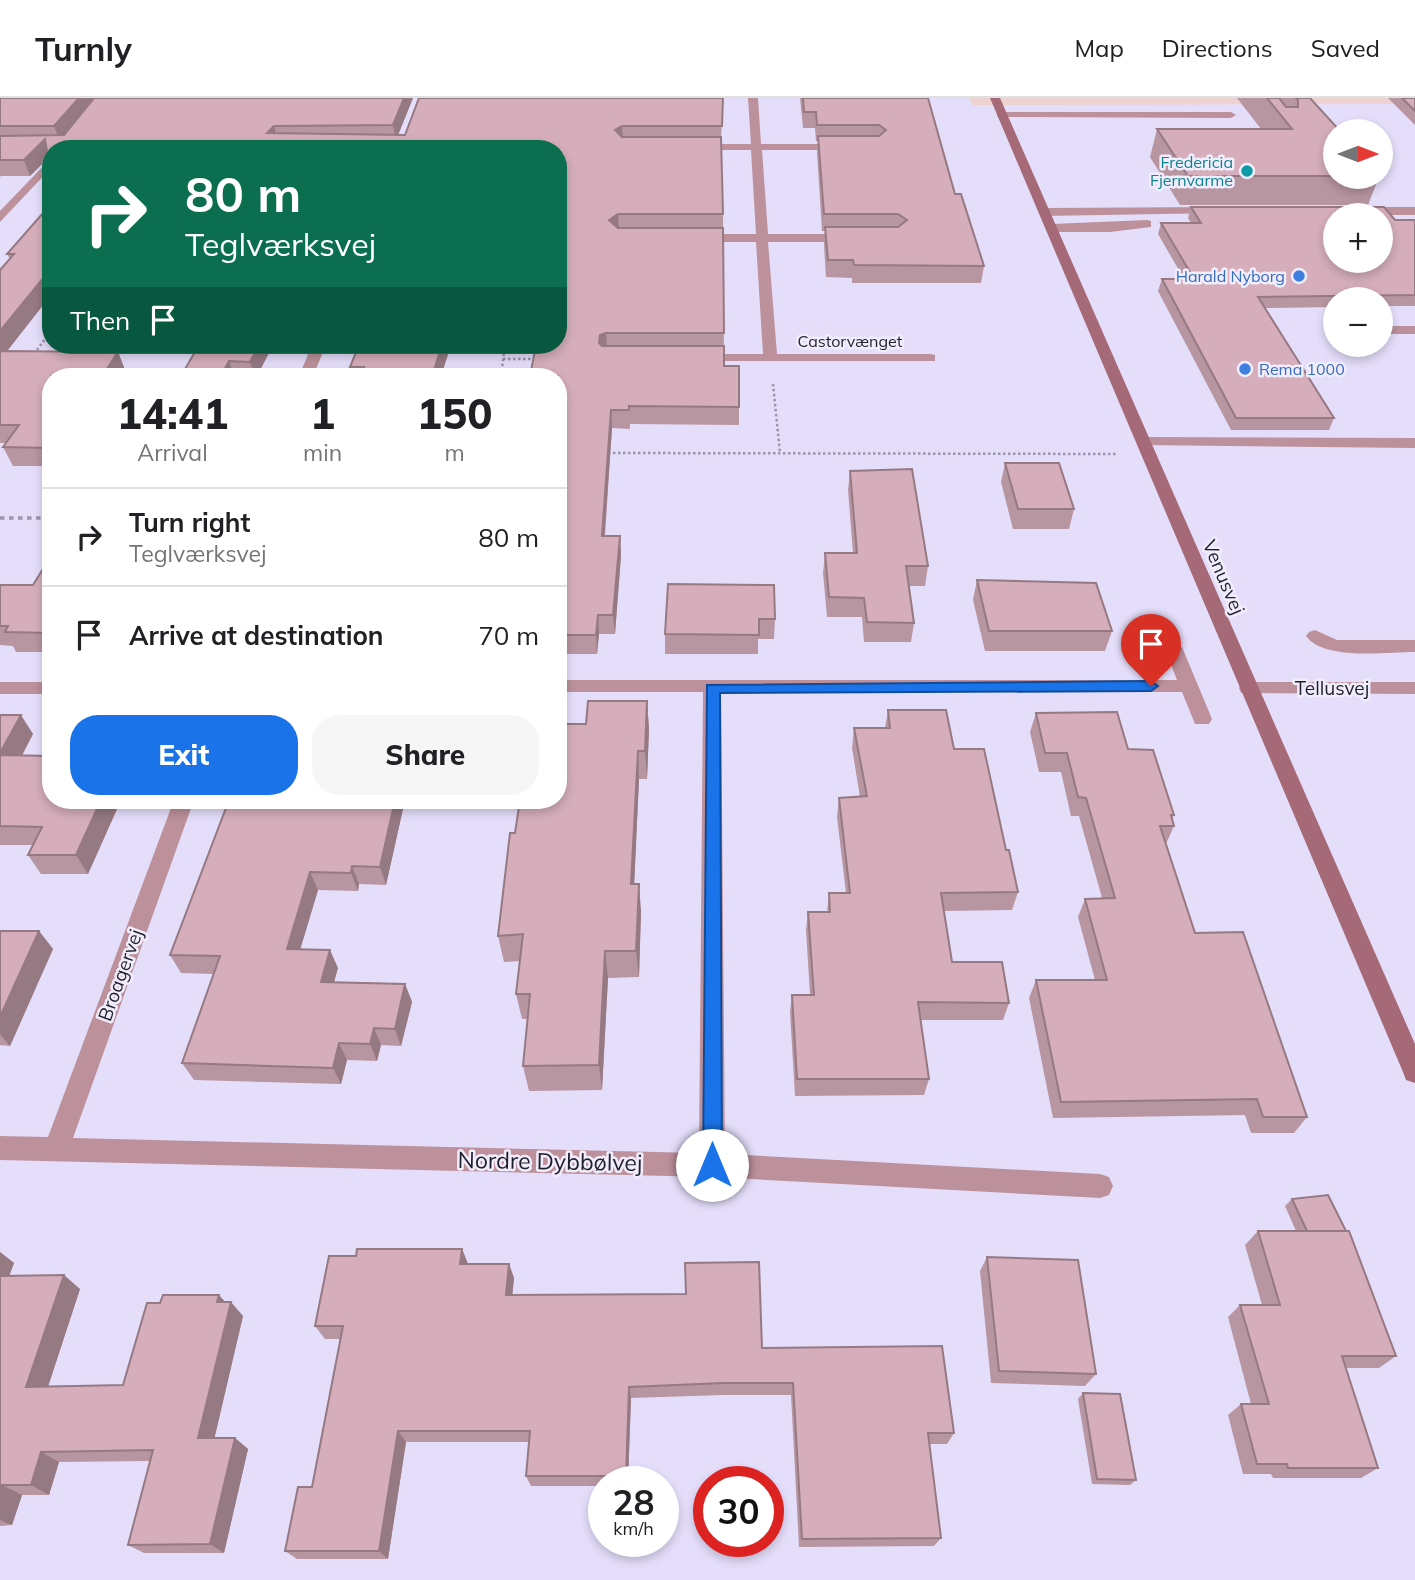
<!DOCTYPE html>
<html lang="en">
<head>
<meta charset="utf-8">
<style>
  body { margin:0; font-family:Mulish,sans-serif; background:#f6f6f6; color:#202124; height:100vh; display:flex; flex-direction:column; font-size:26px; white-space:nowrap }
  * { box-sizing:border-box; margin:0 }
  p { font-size:23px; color:#757577 }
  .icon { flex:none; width:38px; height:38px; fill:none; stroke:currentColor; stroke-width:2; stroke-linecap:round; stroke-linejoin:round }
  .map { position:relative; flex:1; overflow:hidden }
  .side { position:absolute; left:42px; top:270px; width:525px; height:441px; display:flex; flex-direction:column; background:#fff; border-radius:28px; box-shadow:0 4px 10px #0003 }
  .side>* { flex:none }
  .guide { position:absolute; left:42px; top:42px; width:525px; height:214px; border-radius:28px; box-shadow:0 4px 10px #0003; background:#0b6e4f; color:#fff; overflow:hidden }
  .needle { width:46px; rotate:90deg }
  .buttons { position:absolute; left:1323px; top:21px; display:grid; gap:14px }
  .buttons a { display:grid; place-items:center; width:70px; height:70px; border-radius:50%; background:#fff; box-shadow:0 4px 10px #0003; font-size:35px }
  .speed { position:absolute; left:588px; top:1368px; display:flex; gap:14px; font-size:35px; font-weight:700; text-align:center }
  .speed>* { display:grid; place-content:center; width:91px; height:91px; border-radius:50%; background:#fff; box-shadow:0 4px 10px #0003; line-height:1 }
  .speed small { font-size:18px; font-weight:400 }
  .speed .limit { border:10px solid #d22; background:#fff; color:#111 }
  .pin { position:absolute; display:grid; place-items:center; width:60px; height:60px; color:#fff; margin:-72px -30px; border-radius:50% 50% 50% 0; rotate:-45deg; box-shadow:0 0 7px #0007 }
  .pin .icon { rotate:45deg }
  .me { position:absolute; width:77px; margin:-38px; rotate:0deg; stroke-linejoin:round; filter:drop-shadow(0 0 5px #0008) }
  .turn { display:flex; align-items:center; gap:24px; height:147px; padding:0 28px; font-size:32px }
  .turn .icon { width:91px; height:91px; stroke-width:2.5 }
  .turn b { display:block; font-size:49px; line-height:60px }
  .then { display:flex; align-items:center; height:66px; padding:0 28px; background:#0003; gap:14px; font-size:26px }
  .eta { display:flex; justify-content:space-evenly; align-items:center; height:119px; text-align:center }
  .eta b { font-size:42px; font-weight:800; line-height:49px }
  .primary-button { display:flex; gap:14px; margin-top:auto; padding:14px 28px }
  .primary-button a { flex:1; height:80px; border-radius:28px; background:#1a73e8; color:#fff; font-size:28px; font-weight:800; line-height:80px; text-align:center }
  .primary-button a+a { background:#f6f6f6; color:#202124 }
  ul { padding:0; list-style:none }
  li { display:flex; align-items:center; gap:21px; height:98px; padding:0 28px; border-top:2px solid #e0e0e0 }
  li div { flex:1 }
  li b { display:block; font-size:26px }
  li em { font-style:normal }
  header { display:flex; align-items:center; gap:42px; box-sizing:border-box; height:98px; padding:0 35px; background:#fff; border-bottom:2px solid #e0e0e0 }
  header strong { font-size:33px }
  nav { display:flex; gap:38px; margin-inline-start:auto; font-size:24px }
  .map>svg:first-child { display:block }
  .industrial { fill:#ecd2d0 }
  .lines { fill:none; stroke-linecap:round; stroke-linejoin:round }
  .path-far1 { stroke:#9a95ac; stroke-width:2.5; stroke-dasharray:2.5 2.5; stroke-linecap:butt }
  .path { stroke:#9a95ac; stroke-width:3.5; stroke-dasharray:4.5 4.5; stroke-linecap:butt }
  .lane { fill:#bc919b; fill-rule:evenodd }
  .street { fill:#bc919b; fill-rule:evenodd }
  .secondary { fill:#a66978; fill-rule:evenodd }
  .wall { fill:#b795a1 }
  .shaded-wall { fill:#957983 }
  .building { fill:#d5adbb; stroke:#957983; stroke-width:2; fill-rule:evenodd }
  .route { fill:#1a73e8; stroke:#114b97; stroke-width:2 }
  .culture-dot { fill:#0f9aa8; stroke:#f1edfc; stroke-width:2.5 }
  .shop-dot { fill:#3f7fe0; stroke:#f1edfc; stroke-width:2.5 }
  .labels { text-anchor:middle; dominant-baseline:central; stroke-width:5; stroke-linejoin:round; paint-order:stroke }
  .far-culture-label { font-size:16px; fill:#0d838f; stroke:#f1edfc; text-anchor:end }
  .far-shop-label { font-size:16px; fill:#366cbe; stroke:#f1edfc; text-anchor:end }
  .far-street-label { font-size:16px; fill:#221f2c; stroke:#f1edfc }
  .street-label { font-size:19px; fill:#221f2c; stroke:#f1edfc }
  .near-street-label { font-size:23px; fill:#221f2c; stroke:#f1edfc }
</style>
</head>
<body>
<header>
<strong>Turnly</strong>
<nav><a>Map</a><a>Directions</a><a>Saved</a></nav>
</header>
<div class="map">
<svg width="1415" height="1482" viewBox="0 0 1415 1482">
  <rect width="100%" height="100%" fill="#e5defb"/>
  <!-- industrial -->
  <path class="industrial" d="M 969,0 L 1415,0 L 1415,6 L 972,7 Z"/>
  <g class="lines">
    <!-- path-far1 -->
    <path class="path-far1" d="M 34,256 L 51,233
      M 503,261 L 537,261
      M 501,278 L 505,247
      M 773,286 L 780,355
      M 608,355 L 1117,356"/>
    <!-- path -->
    <path class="path" d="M 0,420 L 51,420"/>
    <!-- lane -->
    <path class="lane" d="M 1002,14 L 1231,14 L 1236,17 L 1231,20 L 998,19 L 997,17 Z
      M 1217,109 L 1221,111 L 1221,115 L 1044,118 L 1038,114 L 1044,110 Z
      M 1415,109 L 1415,117 L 1361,117 L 1355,113 L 1361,109 Z
      M 1147,122 L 1151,123 L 1151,129 L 1110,134 L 1052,134 L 1046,130 L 1052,126 Z
      M 1381,228 L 1415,228 L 1415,236 L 1381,236 Z
      M 1144,339 L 1415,340 L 1415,350 L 1139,347 L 1136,344 Z
      M 1315,532 L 1337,542 L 1415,542 L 1415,554 C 1387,554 1324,563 1306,538 L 1309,534 Z"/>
    <!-- street -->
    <path class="street" d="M 748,0 L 758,0 L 761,46 L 845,46 L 850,49 L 845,52 L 762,52 L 768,136 L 851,136 L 857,140 L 851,144 L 768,144 L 777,256 L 930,256 L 935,257 L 935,263 L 692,263 L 692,257 L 697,256 L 763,256 L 756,144 L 694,144 L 688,140 L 694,136 L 756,136 L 751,52 L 695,52 L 690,49 L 695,46 L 751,46 Z
      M 51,60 L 51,70 L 0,124 L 0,113 Z
      M 312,247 L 326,247 L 313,278 L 299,278 Z
      M 1173,543 L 1182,549 L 1212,621 L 1209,626 L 1195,626 L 1182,594 L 721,594 L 725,1056 L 1100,1076 L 1109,1079 L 1113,1088 L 1109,1097 L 1100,1100 L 712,1079 L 0,1062 L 0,1038 L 48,1039 L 174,702 L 194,702 L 73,1040 L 699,1055 L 703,594 L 558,594 L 558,582 L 1177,582 L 1164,549 Z
      M 0,584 L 51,584 L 51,596 L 0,596 Z
      M 1248,584 L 1415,584 L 1415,596 L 1241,595 L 1239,590 L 1241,585 Z"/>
    <!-- secondary -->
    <path class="secondary" d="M 990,0 L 1000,0 L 1415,946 L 1415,985 L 1406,982 L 1403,974 Z"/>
  </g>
  <!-- wall -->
  <path class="wall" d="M 0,0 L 413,0 L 398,37 L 405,37 L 723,0 L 721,43 L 723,116 L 724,268 L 739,309 L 739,327 L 630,326 L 630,331 L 612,330 L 605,438 L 620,438 L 621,457 L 615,536 L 599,536 L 597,556 L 558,556 L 558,51 L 51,51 L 51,78 L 47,78 L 42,66 L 30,78 L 1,78 L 0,79 Z
    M 800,0 L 928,0 L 955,96 L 984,168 L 981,185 L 852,185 L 852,180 L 826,179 L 824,147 L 825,133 L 822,133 L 817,55 L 818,43 L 816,43 L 815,30 L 803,30 Z
    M 1237,0 L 1310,0 L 1335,33 L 1335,79 L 1379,79 L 1368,107 L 1180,107 L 1150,59 L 1157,31 L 1261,31 Z
    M 1388,0 L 1415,0 L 1415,27 Z
    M 51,106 L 51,197 L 7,253 L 118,254 L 125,272 L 121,278 L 51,278 L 51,368 L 13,368 L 3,349 L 6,345 L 0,345 L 0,172 L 10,161 L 7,156 Z
    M 1191,109 L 1395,122 L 1415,122 L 1415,208 L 1381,208 L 1381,201 L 1335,201 L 1335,209 L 1265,210 L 1334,320 L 1329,332 L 1231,332 L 1158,193 L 1162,181 L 1184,181 L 1158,136 L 1161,125 L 1191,125 L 1188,120 Z
    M 273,247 L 257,278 L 181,278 Z
    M 359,247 L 451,247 L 441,278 L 353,278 L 350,269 Z
    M 1005,365 L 1074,411 L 1069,431 L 1013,431 L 1001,384 Z
    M 850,373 L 928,468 L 925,488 L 909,488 L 914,525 L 911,544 L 864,544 L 862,519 L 827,519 L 823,475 L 825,455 L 853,455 L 848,392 Z
    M 51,466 L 51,554 L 16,554 L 13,548 L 0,547 L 0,487 L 33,487 Z
    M 977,482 L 1112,533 L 1105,553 L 985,553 L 973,502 Z
    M 668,486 L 775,521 L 774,541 L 758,541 L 758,556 L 665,556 L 665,536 Z
    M 647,603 L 649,631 L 647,681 L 639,681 L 634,786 L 641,813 L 639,879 L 608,880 L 602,992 L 529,993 L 523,968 L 528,921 L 522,921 L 516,896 L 520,863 L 504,864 L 498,838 L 515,735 L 586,626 Z
    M 888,612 L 954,651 L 1006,752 L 1018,794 L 1012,812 L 944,813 L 952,864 L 1009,905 L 1003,922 L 921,922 L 929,981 L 924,997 L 795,998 L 790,914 L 792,897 L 810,897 L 806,832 L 808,814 L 827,814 L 829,795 L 846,795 L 837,719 L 839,700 L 860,699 L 852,650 L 854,630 L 885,630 Z
    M 1036,615 L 1128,651 L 1174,717 L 1172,721 L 1174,728 L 1166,746 L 1195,835 L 1307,1019 L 1294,1035 L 1251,1035 L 1245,1017 L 1053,1020 L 1029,900 L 1036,882 L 1095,882 L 1078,819 L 1085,801 L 1102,800 L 1079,718 L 1071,718 L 1061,674 L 1039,674 L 1030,634 Z
    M 0,617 L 33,636 L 22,658 L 51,702 L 121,702 L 88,776 L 41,776 L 28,757 L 33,747 L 0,747 Z
    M 229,702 L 405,702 L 386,787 L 359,786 L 358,793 L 318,792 L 300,851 L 338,870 L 334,884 L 405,886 L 412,904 L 401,948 L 381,947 L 377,963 L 347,962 L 341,986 L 194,982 L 182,965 L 214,876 L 181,875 L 170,857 Z
    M 0,833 L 39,833 L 53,851 L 10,948 L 0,947 Z
    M 1292,1101 L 1396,1258 L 1379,1270 L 1346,1270 L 1378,1370 L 1361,1380 L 1273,1380 L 1271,1376 L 1243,1376 L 1228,1317 L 1241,1306 L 1251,1306 L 1228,1219 L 1240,1207 L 1262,1207 L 1245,1147 L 1258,1133 L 1296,1133 L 1285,1108 Z
    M 462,1151 L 468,1166 L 509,1166 L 514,1180 L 512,1197 L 762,1250 L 954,1335 L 947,1346 L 929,1346 L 941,1440 L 934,1448 L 799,1449 L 791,1297 L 723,1297 L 631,1300 L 628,1384 L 604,1384 L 604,1388 L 531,1388 L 526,1378 L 529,1344 L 406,1344 L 388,1461 L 297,1461 L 285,1453 L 312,1389 L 341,1241 L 325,1241 L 315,1228 L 356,1158 Z
    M 0,1154 L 14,1165 L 9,1178 L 80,1191 L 48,1288 L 123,1287 L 226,1204 L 243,1218 L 214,1340 L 235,1340 L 248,1351 L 224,1455 L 144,1455 L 128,1447 L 150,1363 L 59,1364 L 49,1397 L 22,1397 L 12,1427 L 0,1428 Z
    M 987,1159 L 1096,1276 L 1085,1288 L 991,1285 L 980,1173 Z
    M 1083,1295 L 1136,1382 L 1130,1387 L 1092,1386 L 1078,1301 Z"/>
  <!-- shaded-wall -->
  <path class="shaded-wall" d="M 79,0 L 98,0 L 60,43 L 54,28 Z
    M 404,0 L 413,0 L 396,42 L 393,27 Z
    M 274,28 L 278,43 L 267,35 Z
    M 622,28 L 623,43 L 615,32 Z
    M 45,41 L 51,58 L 41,62 L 42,66 L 30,78 L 24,62 Z
    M 618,116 L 619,133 L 609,122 Z
    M 44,179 L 51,194 L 51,197 L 0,262 L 0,233 Z
    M 606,235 L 607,253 L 599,245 L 600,237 Z
    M 259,247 L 273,247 L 257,278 L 255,278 L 250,264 Z
    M 442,247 L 451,247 L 441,278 L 432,278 Z
    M 118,254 L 125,272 L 121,278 L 102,278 Z
    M 229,263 L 234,278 L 221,278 Z
    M 611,312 L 612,330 L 603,457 L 602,438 Z
    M 620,438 L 621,457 L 615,536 L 613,517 Z
    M 598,517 L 599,536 L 597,556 L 596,537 Z
    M 647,603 L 649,631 L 647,681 L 645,653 Z
    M 21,617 L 33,636 L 11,677 L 0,659 L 0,655 Z
    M 638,653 L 639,681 L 633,813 L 631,786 Z
    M 101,702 L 121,702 L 88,776 L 76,757 Z
    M 395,702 L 405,702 L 386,787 L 380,769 Z
    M 352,768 L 359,786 L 358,793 L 351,775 Z
    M 310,774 L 318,792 L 295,869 L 287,851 Z
    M 639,786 L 641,813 L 639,879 L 636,853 Z
    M 39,833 L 53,851 L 10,948 L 0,936 L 0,919 Z
    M 330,852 L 338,870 L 329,901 L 321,884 Z
    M 605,853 L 608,880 L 602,992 L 599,967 Z
    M 405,886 L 412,904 L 401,948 L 395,931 Z
    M 374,930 L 381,947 L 377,963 L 370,946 Z
    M 339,945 L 347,962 L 341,986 L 333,970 Z
    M 462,1151 L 468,1166 L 460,1166 Z
    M 0,1154 L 14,1165 L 4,1192 L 0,1189 Z
    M 509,1166 L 514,1180 L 511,1211 L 506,1197 Z
    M 64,1177 L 80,1191 L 44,1301 L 26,1289 Z
    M 219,1197 L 230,1209 L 231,1204 L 243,1218 L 212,1351 L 198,1340 L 217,1204 Z
    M 629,1289 L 631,1300 L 628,1384 L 627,1384 L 626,1378 Z
    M 398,1333 L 406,1344 L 388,1461 L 379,1453 Z
    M 235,1340 L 248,1351 L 224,1455 L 210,1446 Z
    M 41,1354 L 59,1364 L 49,1397 L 31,1387 Z
    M 2,1387 L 22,1397 L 12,1427 L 0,1422 L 0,1394 Z"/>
  <!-- building -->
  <path class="building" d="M 0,0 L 79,0 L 54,28 L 0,28 Z
    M 94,0 L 404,0 L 393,27 L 274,28 L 267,35 L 405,37 L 419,0 L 723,0 L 722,28 L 622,28 L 615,32 L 622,39 L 721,39 L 723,116 L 618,116 L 609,122 L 618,130 L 723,130 L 724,235 L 606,235 L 600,237 L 599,245 L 602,248 L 724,248 L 724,268 L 739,268 L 739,309 L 629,308 L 629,312 L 611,312 L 602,438 L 620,438 L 613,517 L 598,517 L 596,537 L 558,537 L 558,278 L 530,278 L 536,247 L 558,247 L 558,78 L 564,63 L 558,63 L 558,51 L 51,51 L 51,62 L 41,62 L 47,54 L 45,41 L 24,62 L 0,62 L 0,38 L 64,37 Z
    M 803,0 L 928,0 L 955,96 L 961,96 L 984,168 L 854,167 L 853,162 L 828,162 L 825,129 L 898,129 L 907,122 L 898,116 L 824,116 L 818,38 L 879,38 L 886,32 L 879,27 L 817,27 L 816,14 L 804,14 Z
    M 1267,0 L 1279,0 L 1286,9 L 1298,9 L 1298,2 L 1296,0 L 1310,0 L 1340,33 L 1335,33 L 1335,78 L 1188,78 L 1157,31 L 1292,31 Z
    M 1402,0 L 1415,0 L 1415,13 Z
    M 51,106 L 51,179 L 44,179 L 0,233 L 0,172 L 14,156 L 7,156 Z
    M 1191,109 L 1384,109 L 1395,122 L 1415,122 L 1415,197 L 1258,199 L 1334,320 L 1236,320 L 1162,181 L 1194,181 L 1161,125 L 1201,125 ZM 1335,117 L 1381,117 L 1381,163 L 1335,163 Z
    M 199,247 L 259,247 L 250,264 L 229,263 L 221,278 L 181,278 Z
    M 359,247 L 442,247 L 432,278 L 361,278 L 364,269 L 350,269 Z
    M 0,253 L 118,254 L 102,278 L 51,278 L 51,350 L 3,349 L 19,327 L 0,327 Z
    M 1005,365 L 1059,365 L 1074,411 L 1018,411 Z
    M 912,371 L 928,468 L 906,468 L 914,525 L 867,524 L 864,500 L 829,499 L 825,455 L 857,455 L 850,373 Z
    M 46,466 L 51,466 L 51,535 L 5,534 L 8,528 L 0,528 L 0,487 L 33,487 Z
    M 977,482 L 1096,485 L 1112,533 L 989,533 Z
    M 668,486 L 774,487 L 775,521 L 759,521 L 759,537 L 665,536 Z
    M 588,603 L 647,603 L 645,653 L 638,653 L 631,786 L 639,786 L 636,853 L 605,853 L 599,967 L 523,968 L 530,896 L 516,896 L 523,836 L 498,838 L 510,735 L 515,735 L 520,702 L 558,702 L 558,626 L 586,626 Z
    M 888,612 L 946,612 L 954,651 L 984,651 L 1006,752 L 1009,752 L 1018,794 L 941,795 L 952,864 L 1002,864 L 1009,905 L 918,904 L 929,981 L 797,981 L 792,897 L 814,897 L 808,814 L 830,814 L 829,795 L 850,795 L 839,700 L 867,698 L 854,630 L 890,630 Z
    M 1117,614 L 1128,651 L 1153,652 L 1174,717 L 1171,717 L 1174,728 L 1160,728 L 1195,835 L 1243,834 L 1307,1019 L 1263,1019 L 1257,1001 L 1061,1004 L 1036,882 L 1107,882 L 1085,801 L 1115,800 L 1086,700 L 1078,699 L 1067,655 L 1045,655 L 1036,615 Z
    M 0,617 L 21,617 L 0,655 Z
    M 0,657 L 51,658 L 51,702 L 101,702 L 76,757 L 28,757 L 42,729 L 0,728 Z
    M 229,702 L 395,702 L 380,769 L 352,768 L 351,775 L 310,774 L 287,851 L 330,852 L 321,884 L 405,886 L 395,931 L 374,930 L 370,946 L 339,945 L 333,970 L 182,965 L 220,858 L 170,857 Z
    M 0,833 L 39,833 L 0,919 Z
    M 1328,1097 L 1346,1133 L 1307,1133 L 1292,1101 Z
    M 1258,1133 L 1349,1133 L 1396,1258 L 1342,1258 L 1378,1370 L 1288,1370 L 1287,1366 L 1257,1366 L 1241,1306 L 1269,1306 L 1240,1207 L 1280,1207 Z
    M 357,1151 L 462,1151 L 460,1166 L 509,1166 L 506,1197 L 686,1196 L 685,1165 L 759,1164 L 762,1250 L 942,1248 L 954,1335 L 928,1335 L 941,1440 L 802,1441 L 793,1285 L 723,1285 L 629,1289 L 626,1378 L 526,1378 L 530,1333 L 398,1333 L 379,1453 L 285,1453 L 298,1389 L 312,1389 L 343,1228 L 315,1228 L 329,1158 L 356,1158 Z
    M 987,1159 L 1078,1162 L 1096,1276 L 999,1273 Z
    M 64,1177 L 26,1289 L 123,1287 L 147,1205 L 160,1205 L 163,1197 L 219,1197 L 217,1204 L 231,1204 L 198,1340 L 235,1340 L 210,1446 L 128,1447 L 153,1352 L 41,1354 L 31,1387 L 2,1387 L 0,1394 L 0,1178 Z
    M 1083,1295 L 1120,1296 L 1136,1382 L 1097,1381 Z"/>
  <!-- route -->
  <path class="route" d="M 1151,583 L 1158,588 L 1151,593 L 720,595 L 722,1067 L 719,1074 L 712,1076 L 705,1074 L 703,1067 L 707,587 Z"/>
  <!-- markers -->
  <circle class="culture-dot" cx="1247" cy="73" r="7"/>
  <g class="shop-dot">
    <circle cx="1299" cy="178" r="7"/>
    <circle cx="1245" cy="271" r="7"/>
  </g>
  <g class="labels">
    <!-- far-culture labels -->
    <g class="far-culture-label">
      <text x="1233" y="64">Fredericia<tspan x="1233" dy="18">Fjernvarme</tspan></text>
    </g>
    <!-- far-shop labels -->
    <g class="far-shop-label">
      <text x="1285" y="178">Harald Nyborg</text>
      <text x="1259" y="271" text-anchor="start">Rema 1000</text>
    </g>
    <!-- far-street labels -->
    <g class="far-street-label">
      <text x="850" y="243">Castorvænget</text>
    </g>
    <!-- street labels -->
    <g class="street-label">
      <text transform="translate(1224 479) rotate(67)">Venusvej</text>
      <text x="1332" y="590">Tellusvej</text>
      <text transform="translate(120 877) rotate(-70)">Broagervej</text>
    </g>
    <!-- near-street labels -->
    <g class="near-street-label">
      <text transform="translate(550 1063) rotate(1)">Nordre Dybbølvej</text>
    </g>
  </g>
</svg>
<div class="buttons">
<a><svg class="needle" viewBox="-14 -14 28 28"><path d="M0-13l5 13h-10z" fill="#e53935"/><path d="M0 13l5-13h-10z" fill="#757577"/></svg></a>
<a>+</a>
<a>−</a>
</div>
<div class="speed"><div>28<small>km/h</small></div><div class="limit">30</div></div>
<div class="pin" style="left:1151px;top:588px;background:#d93025"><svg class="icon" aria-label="arrive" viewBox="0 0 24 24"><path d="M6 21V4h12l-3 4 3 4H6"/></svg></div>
<svg class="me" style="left:712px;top:1067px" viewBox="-20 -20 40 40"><circle r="19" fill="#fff"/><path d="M0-13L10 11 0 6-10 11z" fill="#1a73e8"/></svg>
<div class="guide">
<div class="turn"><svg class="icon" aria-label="right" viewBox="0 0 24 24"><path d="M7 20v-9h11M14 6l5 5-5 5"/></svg><div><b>80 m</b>Teglværksvej</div></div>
<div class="then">Then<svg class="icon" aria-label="arrive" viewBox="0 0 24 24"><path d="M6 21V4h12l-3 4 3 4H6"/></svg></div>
</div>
<section class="side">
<div class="eta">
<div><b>14:41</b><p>Arrival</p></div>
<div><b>1</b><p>min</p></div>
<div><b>150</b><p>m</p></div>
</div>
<ul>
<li><svg class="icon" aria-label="right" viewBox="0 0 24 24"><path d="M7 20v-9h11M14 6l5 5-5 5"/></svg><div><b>Turn right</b><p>Teglværksvej</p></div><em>80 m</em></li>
<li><svg class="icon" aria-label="arrive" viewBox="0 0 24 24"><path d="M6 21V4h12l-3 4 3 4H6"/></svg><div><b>Arrive at destination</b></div><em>70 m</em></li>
</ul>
<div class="primary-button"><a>Exit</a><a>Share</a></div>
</section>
</div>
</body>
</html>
